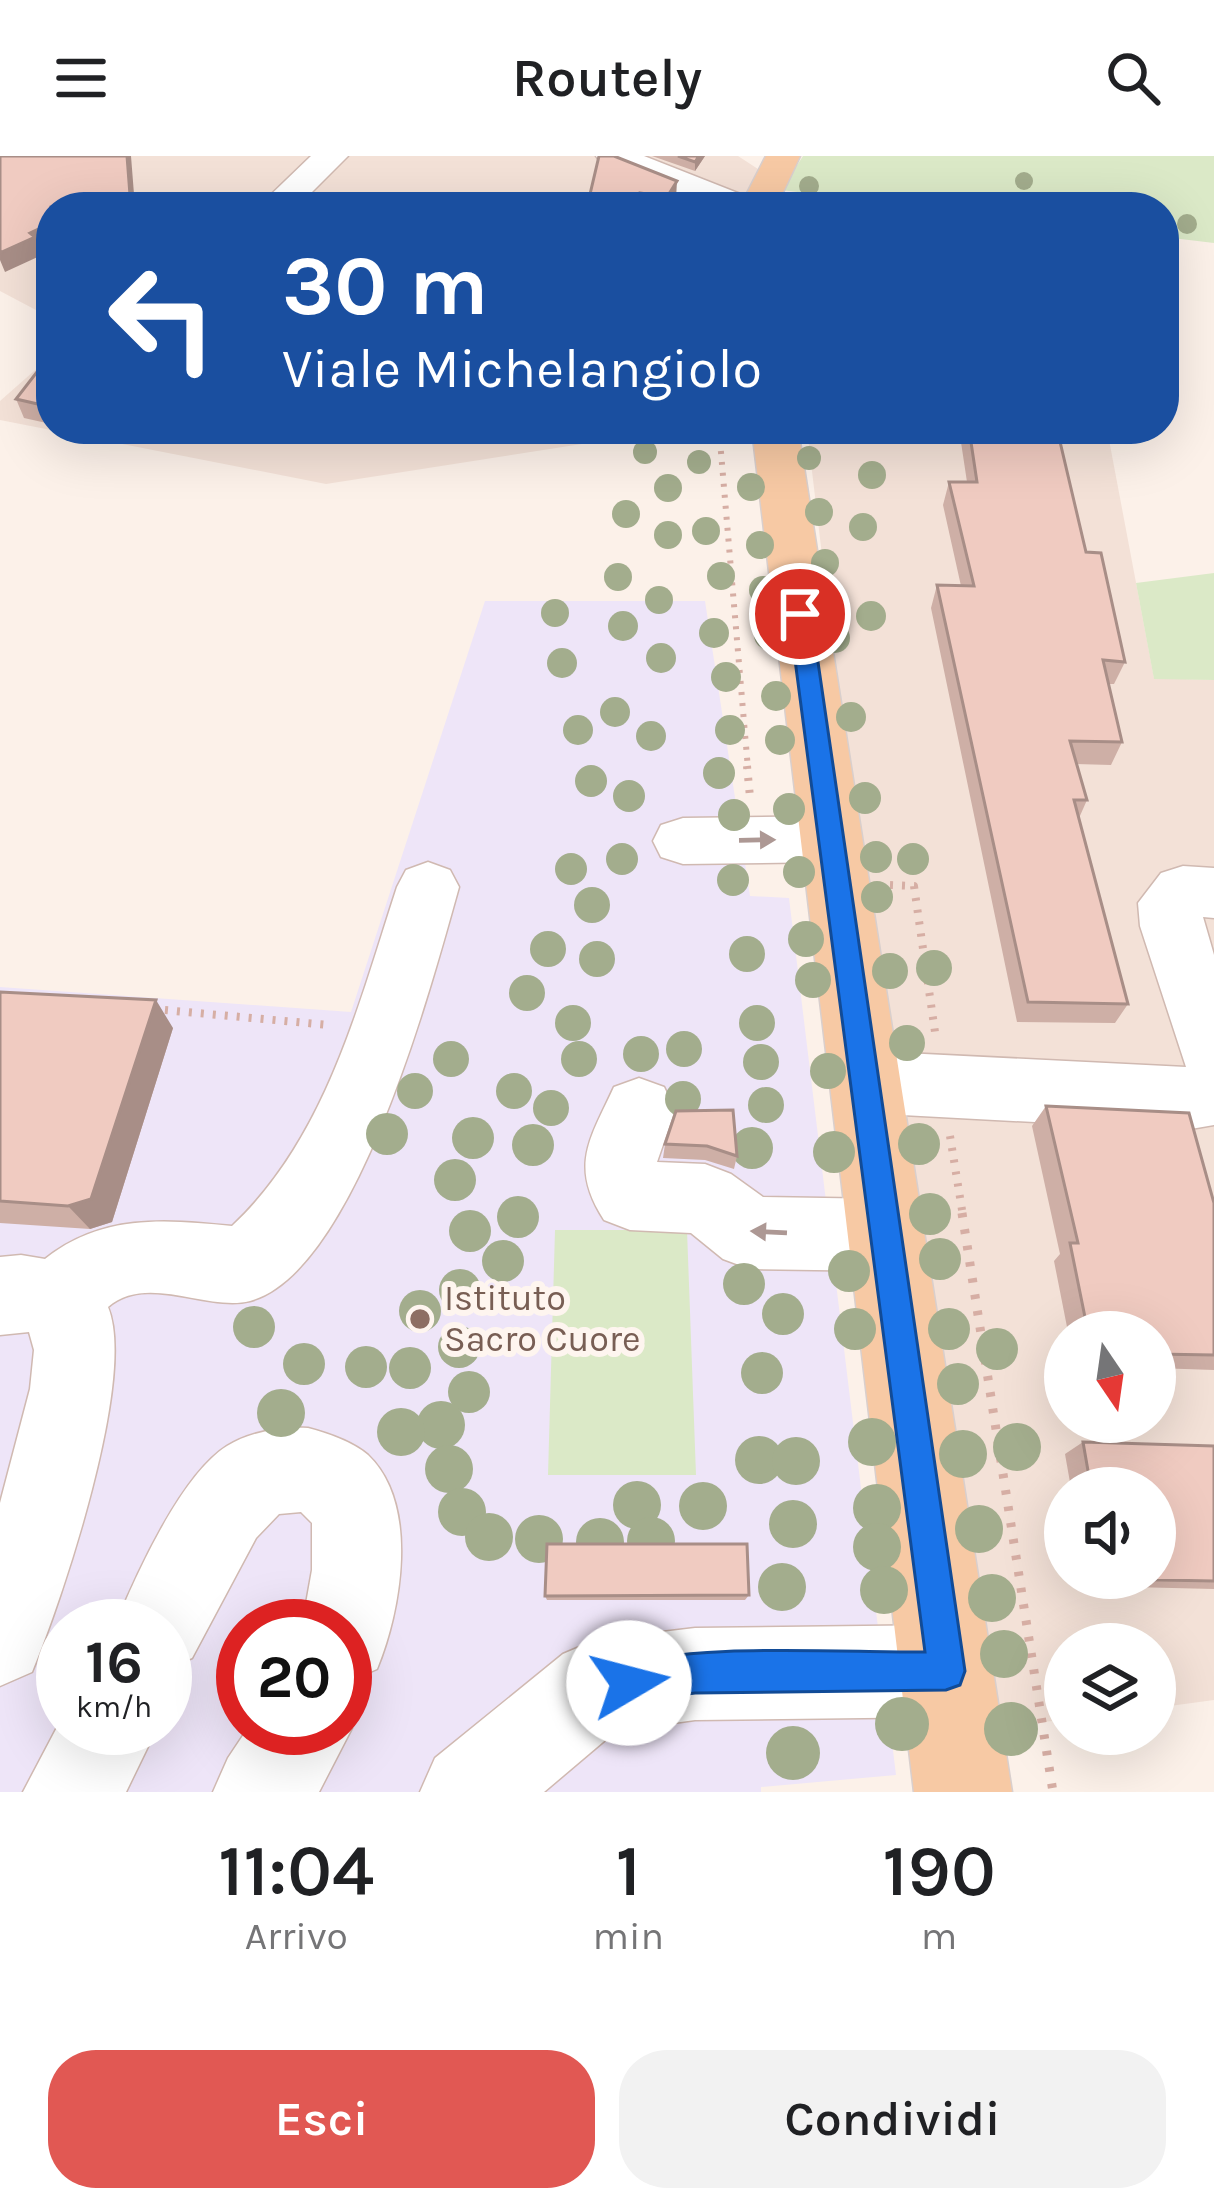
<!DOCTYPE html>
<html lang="it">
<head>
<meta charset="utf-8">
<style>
  body { margin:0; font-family:Karla,sans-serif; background:#f2f2f2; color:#202124; height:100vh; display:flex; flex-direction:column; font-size:45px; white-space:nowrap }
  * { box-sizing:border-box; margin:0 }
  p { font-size:39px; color:#757577 }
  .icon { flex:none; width:66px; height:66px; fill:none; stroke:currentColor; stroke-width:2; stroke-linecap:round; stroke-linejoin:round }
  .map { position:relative; height:1636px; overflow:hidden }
  .side { display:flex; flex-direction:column; background:#fff; flex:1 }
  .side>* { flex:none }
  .banner { position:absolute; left:36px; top:36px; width:1143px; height:252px; border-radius:48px; box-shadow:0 12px 48px #0002; background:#1a4fa0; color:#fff; overflow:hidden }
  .needle { width:78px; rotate:167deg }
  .tools { position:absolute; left:1044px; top:1155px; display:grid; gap:24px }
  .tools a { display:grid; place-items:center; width:132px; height:132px; border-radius:50%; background:#fff; box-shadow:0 12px 48px #0002; font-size:60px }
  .speed { position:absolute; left:36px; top:1443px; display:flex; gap:24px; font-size:60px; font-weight:700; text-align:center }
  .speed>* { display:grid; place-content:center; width:156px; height:156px; border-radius:50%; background:#fff; box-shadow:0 12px 48px #0002; line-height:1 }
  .speed small { font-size:30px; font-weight:400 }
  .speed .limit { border:18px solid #d22; background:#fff; color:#111 }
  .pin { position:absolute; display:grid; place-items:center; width:102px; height:102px; color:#fff; margin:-51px; border:6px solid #fff; border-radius:50%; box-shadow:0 3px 12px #0007 }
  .me { position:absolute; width:132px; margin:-66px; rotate:82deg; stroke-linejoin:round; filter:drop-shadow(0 0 9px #0008) }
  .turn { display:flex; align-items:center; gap:42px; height:252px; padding:0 48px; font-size:54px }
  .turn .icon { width:156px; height:156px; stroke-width:2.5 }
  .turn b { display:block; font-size:84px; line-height:102px }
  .eta { display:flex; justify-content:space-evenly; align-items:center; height:204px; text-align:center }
  .eta b { font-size:72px; font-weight:600; line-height:84px }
  .primary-button { display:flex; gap:24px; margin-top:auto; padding:24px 48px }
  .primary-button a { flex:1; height:138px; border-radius:48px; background:#e15853; color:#fff; font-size:48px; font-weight:600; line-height:138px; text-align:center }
  .primary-button a+a { background:#f2f2f2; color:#202124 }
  header { display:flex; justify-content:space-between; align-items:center; height:156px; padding:0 48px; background:#fff; font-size:54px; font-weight:600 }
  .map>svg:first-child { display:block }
  .residential { fill:#f3e1d7; fill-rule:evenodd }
  .education { fill:#eee5f8; fill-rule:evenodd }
  .green { fill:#dbe9c7 }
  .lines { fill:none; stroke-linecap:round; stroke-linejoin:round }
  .minor-casing { stroke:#d0b9b1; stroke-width:3 }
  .major-casing { stroke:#d9cfcd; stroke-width:3 }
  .path-far2 { stroke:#d6aea4; stroke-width:6; stroke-dasharray:3 8; stroke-linecap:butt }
  .path-far1 { stroke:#d6aea4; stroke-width:8; stroke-dasharray:3 9; stroke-linecap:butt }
  .path { stroke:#d6aea4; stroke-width:9; stroke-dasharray:4.5 12; stroke-linecap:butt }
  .minor { fill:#fff; fill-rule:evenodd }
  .major { fill:#f7c9a4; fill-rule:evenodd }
  .tree { fill:#a3ad8d }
  .wall { fill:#ceafa6 }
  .shaded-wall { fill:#a88e87 }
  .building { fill:#f0cbc1; stroke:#a88e87; stroke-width:3 }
  .oneway { fill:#ad9894 }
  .route { fill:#1a73e8; stroke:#114b97; stroke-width:3 }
  .education-dot { fill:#8d6e63; stroke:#fef5ef; stroke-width:4.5 }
  .labels { text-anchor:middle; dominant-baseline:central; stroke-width:12; stroke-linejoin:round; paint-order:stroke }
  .education-label { font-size:36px; fill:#785e54; stroke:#fef5ef; text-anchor:start }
</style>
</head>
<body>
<header><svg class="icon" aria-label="menu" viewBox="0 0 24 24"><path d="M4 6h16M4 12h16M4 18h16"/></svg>Routely<svg class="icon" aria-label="search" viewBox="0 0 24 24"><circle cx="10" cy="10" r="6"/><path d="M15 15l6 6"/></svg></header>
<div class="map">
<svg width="1214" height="1636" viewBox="0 0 1214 1636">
  <rect width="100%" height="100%" fill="#fcf1e9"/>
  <!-- residential -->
  <path class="residential" d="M 0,0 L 738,0 L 758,13 L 741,51 L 51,51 L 51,162 L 0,135 Z
    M 51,200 L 51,273 L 678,273 L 326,328 L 0,264 L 0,245 Z
    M 807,273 L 1107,273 L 1154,522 L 1214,524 L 1214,1544 L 1155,1552 L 1155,1488 L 1065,1488 L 1065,1564 L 985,1571 L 852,652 ZM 1065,1176 L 1155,1176 L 1155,1266 L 1065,1266 ZM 1065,1332 L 1155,1332 L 1155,1422 L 1065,1422 Z"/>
  <!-- education -->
  <path class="education" d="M 485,445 L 705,445 L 750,740 L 789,742 L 896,1619 L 761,1631 L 761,1636 L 0,1636 L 0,831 L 351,856 ZM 63,1470 L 165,1470 L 165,1572 L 63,1572 ZM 243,1470 L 345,1470 L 345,1572 L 243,1572 Z"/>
  <!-- green -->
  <path class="green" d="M 803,0 L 1214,0 L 1214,87 L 1164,81 L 1164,51 L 921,51 L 781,34 Z
    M 1214,417 L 1214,524 L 1154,523 L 1136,427 Z
    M 555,1074 L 687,1074 L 696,1319 L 548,1319 Z"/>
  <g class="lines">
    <!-- minor casing -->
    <g class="minor-casing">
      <path id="minor" d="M 311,0 L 348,0 L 297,51 L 258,51 Z
        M 596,0 L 644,0 L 753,43 L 758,51 L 708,51 L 601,7 Z
        M 831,660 L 853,667 L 861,683 L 853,699 L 831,706 L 683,708 L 661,701 L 653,685 L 661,669 L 683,662 Z
        M 428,706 L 450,714 L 459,731 C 432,827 356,1116 250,1145 C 208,1156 147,1117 108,1151 C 137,1221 62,1444 32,1516 L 0,1530 L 0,1347 L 30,1233 L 34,1194 L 29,1176 L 0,1179 L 0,1101 L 21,1099 L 45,1103 C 101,1058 164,1063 232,1070 C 326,982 358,850 397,731 L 406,714 Z
        M 1183,710 L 1214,712 L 1214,762 L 1203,761 L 1214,799 L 1214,969 L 1185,974 L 865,957 L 840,948 L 830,926 L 840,904 L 865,895 L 1186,911 L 1140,770 L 1138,747 L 1161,717 Z
        M 639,922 L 664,931 L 675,954 L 657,1006 L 705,1008 L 731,1018 L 763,1041 L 886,1043 L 913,1053 L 924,1079 L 913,1105 L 886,1115 L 750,1113 L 723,1103 L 691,1077 L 630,1074 L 604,1064 C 569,1010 590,983 614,931 Z
        M 308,1272 C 327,1277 353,1286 368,1299 C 420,1349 401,1455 377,1513 L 345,1527 L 345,1470 L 302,1470 L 312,1414 L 312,1367 L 301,1356 L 279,1358 L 256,1382 L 192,1502 L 165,1513 L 165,1470 L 115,1470 C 136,1419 181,1319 227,1290 C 250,1276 282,1270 308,1272 Z
        M 946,1469 L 979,1482 L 992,1515 L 979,1548 L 946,1561 L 695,1564 L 616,1575 L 544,1636 L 420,1636 L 435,1602 L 563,1498 L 596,1484 L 695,1472 Z
        M 345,1554 L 352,1572 L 319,1636 L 213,1636 L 228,1602 L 248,1572 L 345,1572 Z
        M 63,1560 L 63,1572 L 157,1572 L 126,1636 L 23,1636 Z"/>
    </g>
    <!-- major casing -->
    <g class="major-casing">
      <path id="major" d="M 766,0 L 800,0 L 776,51 L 740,51 Z
        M 752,273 L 798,273 L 1012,1636 L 914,1636 Z"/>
    </g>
    <!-- path-far2 -->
    <path class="path-far2" d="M 719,273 L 748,613"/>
    <!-- path-far1 -->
    <path class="path-far1" d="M 747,610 L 750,641
      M 890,729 L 914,730 L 935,876
      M 153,853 L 329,869
      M 950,980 L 963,1060"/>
    <!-- path -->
    <path class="path" d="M 962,1057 L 1053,1636"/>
    <!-- minor -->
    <use href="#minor" class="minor"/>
    <!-- major -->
    <use href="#major" class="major"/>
  </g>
  <!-- trees -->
  <g class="tree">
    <circle cx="1024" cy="25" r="9"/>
    <circle cx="809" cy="30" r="10"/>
    <circle cx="1187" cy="68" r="10"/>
    <circle cx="645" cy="296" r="12"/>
    <circle cx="809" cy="302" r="12"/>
    <circle cx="699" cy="306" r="12"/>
    <circle cx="872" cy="319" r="14"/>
    <circle cx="751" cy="331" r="14"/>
    <circle cx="668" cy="332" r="14"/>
    <circle cx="819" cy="356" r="14"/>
    <circle cx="626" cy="358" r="14"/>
    <circle cx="863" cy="371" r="14"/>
    <circle cx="706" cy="375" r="14"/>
    <circle cx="668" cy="379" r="14"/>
    <circle cx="760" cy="389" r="14"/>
    <circle cx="825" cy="407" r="14"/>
    <circle cx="721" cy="420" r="14"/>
    <circle cx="618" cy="421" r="14"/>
    <circle cx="763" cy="434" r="14"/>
    <circle cx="659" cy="444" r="14"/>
    <circle cx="555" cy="457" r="14"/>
    <circle cx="871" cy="460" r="15"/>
    <circle cx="623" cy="470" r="15"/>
    <circle cx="714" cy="477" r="15"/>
    <circle cx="769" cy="479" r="15"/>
    <circle cx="835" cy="482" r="15"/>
    <circle cx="661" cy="502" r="15"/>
    <circle cx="562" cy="507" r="15"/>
    <circle cx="726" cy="521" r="15"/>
    <circle cx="776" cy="540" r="15"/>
    <circle cx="615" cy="556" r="15"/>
    <circle cx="851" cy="561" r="15"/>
    <circle cx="578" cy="574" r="15"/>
    <circle cx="730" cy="574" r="15"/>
    <circle cx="651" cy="580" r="15"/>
    <circle cx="780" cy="584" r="15"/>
    <circle cx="719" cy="617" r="16"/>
    <circle cx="591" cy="625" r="16"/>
    <circle cx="629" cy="640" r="16"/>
    <circle cx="865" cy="642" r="16"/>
    <circle cx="789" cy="653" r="16"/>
    <circle cx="734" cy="659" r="16"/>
    <circle cx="876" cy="701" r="16"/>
    <circle cx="622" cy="703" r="16"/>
    <circle cx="913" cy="703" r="16"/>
    <circle cx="571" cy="713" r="16"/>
    <circle cx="799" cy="716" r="16"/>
    <circle cx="733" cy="724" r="16"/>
    <circle cx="877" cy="741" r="16"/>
    <circle cx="592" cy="749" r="18"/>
    <circle cx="806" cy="783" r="18"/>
    <circle cx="548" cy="793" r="18"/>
    <circle cx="747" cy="798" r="18"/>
    <circle cx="597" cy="803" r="18"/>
    <circle cx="934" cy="812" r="18"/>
    <circle cx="890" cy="815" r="18"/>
    <circle cx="813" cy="824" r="18"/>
    <circle cx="527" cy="837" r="18"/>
    <circle cx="573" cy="867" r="18"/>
    <circle cx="757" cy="867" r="18"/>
    <circle cx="907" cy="887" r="18"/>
    <circle cx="684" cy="893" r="18"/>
    <circle cx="641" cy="898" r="18"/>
    <circle cx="451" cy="903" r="18"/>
    <circle cx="579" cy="903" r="18"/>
    <circle cx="761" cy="906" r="18"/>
    <circle cx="828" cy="915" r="18"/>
    <circle cx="415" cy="935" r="18"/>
    <circle cx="514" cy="935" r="18"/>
    <circle cx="683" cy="943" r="18"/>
    <circle cx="766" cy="949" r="18"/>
    <circle cx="551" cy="952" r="18"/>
    <circle cx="387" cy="978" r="21"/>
    <circle cx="473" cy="982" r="21"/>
    <circle cx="919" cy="988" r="21"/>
    <circle cx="533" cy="989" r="21"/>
    <circle cx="752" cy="992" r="21"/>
    <circle cx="834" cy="996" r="21"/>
    <circle cx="455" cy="1024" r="21"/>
    <circle cx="930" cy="1058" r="21"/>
    <circle cx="518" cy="1061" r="21"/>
    <circle cx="470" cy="1075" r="21"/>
    <circle cx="940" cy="1103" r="21"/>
    <circle cx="503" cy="1105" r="21"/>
    <circle cx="849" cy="1115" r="21"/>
    <circle cx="744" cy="1128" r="21"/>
    <circle cx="460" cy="1134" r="21"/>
    <circle cx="420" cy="1155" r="21"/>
    <circle cx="783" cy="1158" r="21"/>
    <circle cx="254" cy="1171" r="21"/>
    <circle cx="855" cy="1173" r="21"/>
    <circle cx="949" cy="1173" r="21"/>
    <circle cx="459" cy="1191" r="21"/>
    <circle cx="997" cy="1193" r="21"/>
    <circle cx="304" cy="1208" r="21"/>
    <circle cx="366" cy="1211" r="21"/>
    <circle cx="410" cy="1212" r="21"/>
    <circle cx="762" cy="1217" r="21"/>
    <circle cx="958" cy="1228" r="21"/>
    <circle cx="469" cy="1236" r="21"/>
    <circle cx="281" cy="1257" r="24"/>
    <circle cx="441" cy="1269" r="24"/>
    <circle cx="401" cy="1276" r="24"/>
    <circle cx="872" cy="1286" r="24"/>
    <circle cx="1017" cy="1291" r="24"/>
    <circle cx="963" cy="1298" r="24"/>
    <circle cx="759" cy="1304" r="24"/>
    <circle cx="796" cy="1305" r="24"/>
    <circle cx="449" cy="1313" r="24"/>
    <circle cx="637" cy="1349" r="24"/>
    <circle cx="703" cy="1350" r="24"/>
    <circle cx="877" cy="1352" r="24"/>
    <circle cx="462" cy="1356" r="24"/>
    <circle cx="793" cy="1368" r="24"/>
    <circle cx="979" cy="1373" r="24"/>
    <circle cx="489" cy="1381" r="24"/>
    <circle cx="539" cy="1383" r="24"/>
    <circle cx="651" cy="1385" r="24"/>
    <circle cx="600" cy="1386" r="24"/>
    <circle cx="877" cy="1391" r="24"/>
    <circle cx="782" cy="1431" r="24"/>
    <circle cx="884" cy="1434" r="24"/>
    <circle cx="992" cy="1442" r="24"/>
    <circle cx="1004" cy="1498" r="24"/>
    <circle cx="902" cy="1568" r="27"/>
    <circle cx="1011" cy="1573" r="27"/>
    <circle cx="793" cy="1597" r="27"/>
  </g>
  <!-- wall -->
  <path class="wall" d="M 599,0 L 676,43 L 671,51 L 587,51 Z
    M 652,0 L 705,0 L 695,15 Z
    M 51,213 L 51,268 L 24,262 L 16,243 Z
    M 959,273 L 1057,273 L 1086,396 L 1125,506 L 1114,528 L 1109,528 L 1122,586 L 1111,609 L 1076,608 L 1087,644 L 1079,662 L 1128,848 L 1115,867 L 1017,866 L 931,452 L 937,429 L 961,430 L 943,349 L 949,326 L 967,326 Z
    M 0,836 L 173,872 L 112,1066 L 90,1073 L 0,1067 Z
    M 1046,950 L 1214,1047 L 1214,1214 L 1155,1212 L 1155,1176 L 1068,1176 L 1054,1105 L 1060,1098 L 1032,970 Z
    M 676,955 L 737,1000 L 734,1013 L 705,1004 L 663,1002 L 665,988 Z
    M 1083,1286 L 1214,1290 L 1214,1433 L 1089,1430 L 1088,1422 L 1155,1422 L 1155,1332 L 1071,1332 L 1065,1298 Z
    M 749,1439 L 745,1444 L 547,1444 L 545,1440 Z"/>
  <!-- shaded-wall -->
  <path class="shaded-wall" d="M 127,0 L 131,0 L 135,51 L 86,51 Z
    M 699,0 L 705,0 L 695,15 L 695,6 Z
    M 677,25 L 676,43 L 671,51 L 666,51 L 667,41 Z
    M 51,67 L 51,88 L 40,93 L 42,99 L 5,116 L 0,104 L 0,97 L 30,77 Z
    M 156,844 L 173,872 L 112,1066 L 90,1073 L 68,1050 Z"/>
  <!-- building -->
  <path class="building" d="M 0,0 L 127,0 L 130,39 L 106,42 L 86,51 L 51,51 L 51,67 L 30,77 L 35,81 L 0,97 Z
    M 599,0 L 614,0 L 677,25 L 667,41 L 640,37 L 638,51 L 587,51 Z
    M 678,0 L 699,0 L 695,6 Z
    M 40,212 L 51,213 L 51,251 L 16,243 Z
    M 969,273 L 1057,273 L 1086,396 L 1101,397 L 1125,506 L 1103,504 L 1122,586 L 1070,585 L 1087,644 L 1074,644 L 1128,848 L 1028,846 L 937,429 L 974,430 L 949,326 L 977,326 Z
    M 0,836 L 156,844 L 91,1043 L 68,1050 L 0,1045 Z
    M 1046,950 L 1189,957 L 1214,1047 L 1214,1199 L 1155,1198 L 1155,1176 L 1088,1176 L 1070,1087 L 1078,1087 Z
    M 733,954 L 737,1000 L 707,990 L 665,988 L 676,955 Z
    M 1083,1286 L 1214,1290 L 1214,1425 L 1109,1423 L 1155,1422 L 1155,1332 L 1091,1332 Z
    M 547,1388 L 747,1388 L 749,1439 L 545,1440 Z"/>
  <!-- one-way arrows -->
  <defs><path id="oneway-solid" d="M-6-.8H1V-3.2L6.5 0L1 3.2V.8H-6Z" transform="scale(3)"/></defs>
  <g class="oneway">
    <use href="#oneway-solid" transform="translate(757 684) rotate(-1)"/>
    <use href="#oneway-solid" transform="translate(769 1076) rotate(-177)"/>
  </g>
  <!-- route -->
  <path class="route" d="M 800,450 L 811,458 L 965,1515 L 960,1529 L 946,1534 L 695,1537 L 629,1546 L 615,1540 L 610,1527 L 615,1513 C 683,1485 846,1497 925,1496 L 789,458 Z"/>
  <!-- markers -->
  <circle class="education-dot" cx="420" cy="1163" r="12"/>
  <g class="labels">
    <!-- education labels -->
    <g class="education-label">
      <text x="444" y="1142">Istituto<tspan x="444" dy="41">Sacro Cuore</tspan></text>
    </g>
  </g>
</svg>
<div class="tools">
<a><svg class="needle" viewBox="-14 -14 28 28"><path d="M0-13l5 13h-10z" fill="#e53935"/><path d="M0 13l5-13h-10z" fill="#757577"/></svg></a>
<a><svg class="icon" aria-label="sound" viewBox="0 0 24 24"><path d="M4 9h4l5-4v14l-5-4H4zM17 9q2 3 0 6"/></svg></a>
<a><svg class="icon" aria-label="layers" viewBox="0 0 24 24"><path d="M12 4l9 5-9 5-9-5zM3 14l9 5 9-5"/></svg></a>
</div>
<div class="speed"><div>16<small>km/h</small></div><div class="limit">20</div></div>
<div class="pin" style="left:800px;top:458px;background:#d93025"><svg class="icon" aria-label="arrive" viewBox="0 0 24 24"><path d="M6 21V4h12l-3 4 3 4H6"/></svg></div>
<svg class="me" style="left:629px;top:1527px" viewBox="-20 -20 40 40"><circle r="19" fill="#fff"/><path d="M0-13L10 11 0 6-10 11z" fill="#1a73e8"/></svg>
<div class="banner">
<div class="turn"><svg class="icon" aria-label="left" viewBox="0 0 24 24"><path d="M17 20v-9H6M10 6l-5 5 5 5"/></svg><div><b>30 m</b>Viale Michelangiolo</div></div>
</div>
</div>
<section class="side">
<div class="eta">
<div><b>11:04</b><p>Arrivo</p></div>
<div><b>1</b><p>min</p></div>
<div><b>190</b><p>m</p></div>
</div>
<div class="primary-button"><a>Esci</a><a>Condividi</a></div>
</section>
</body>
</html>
